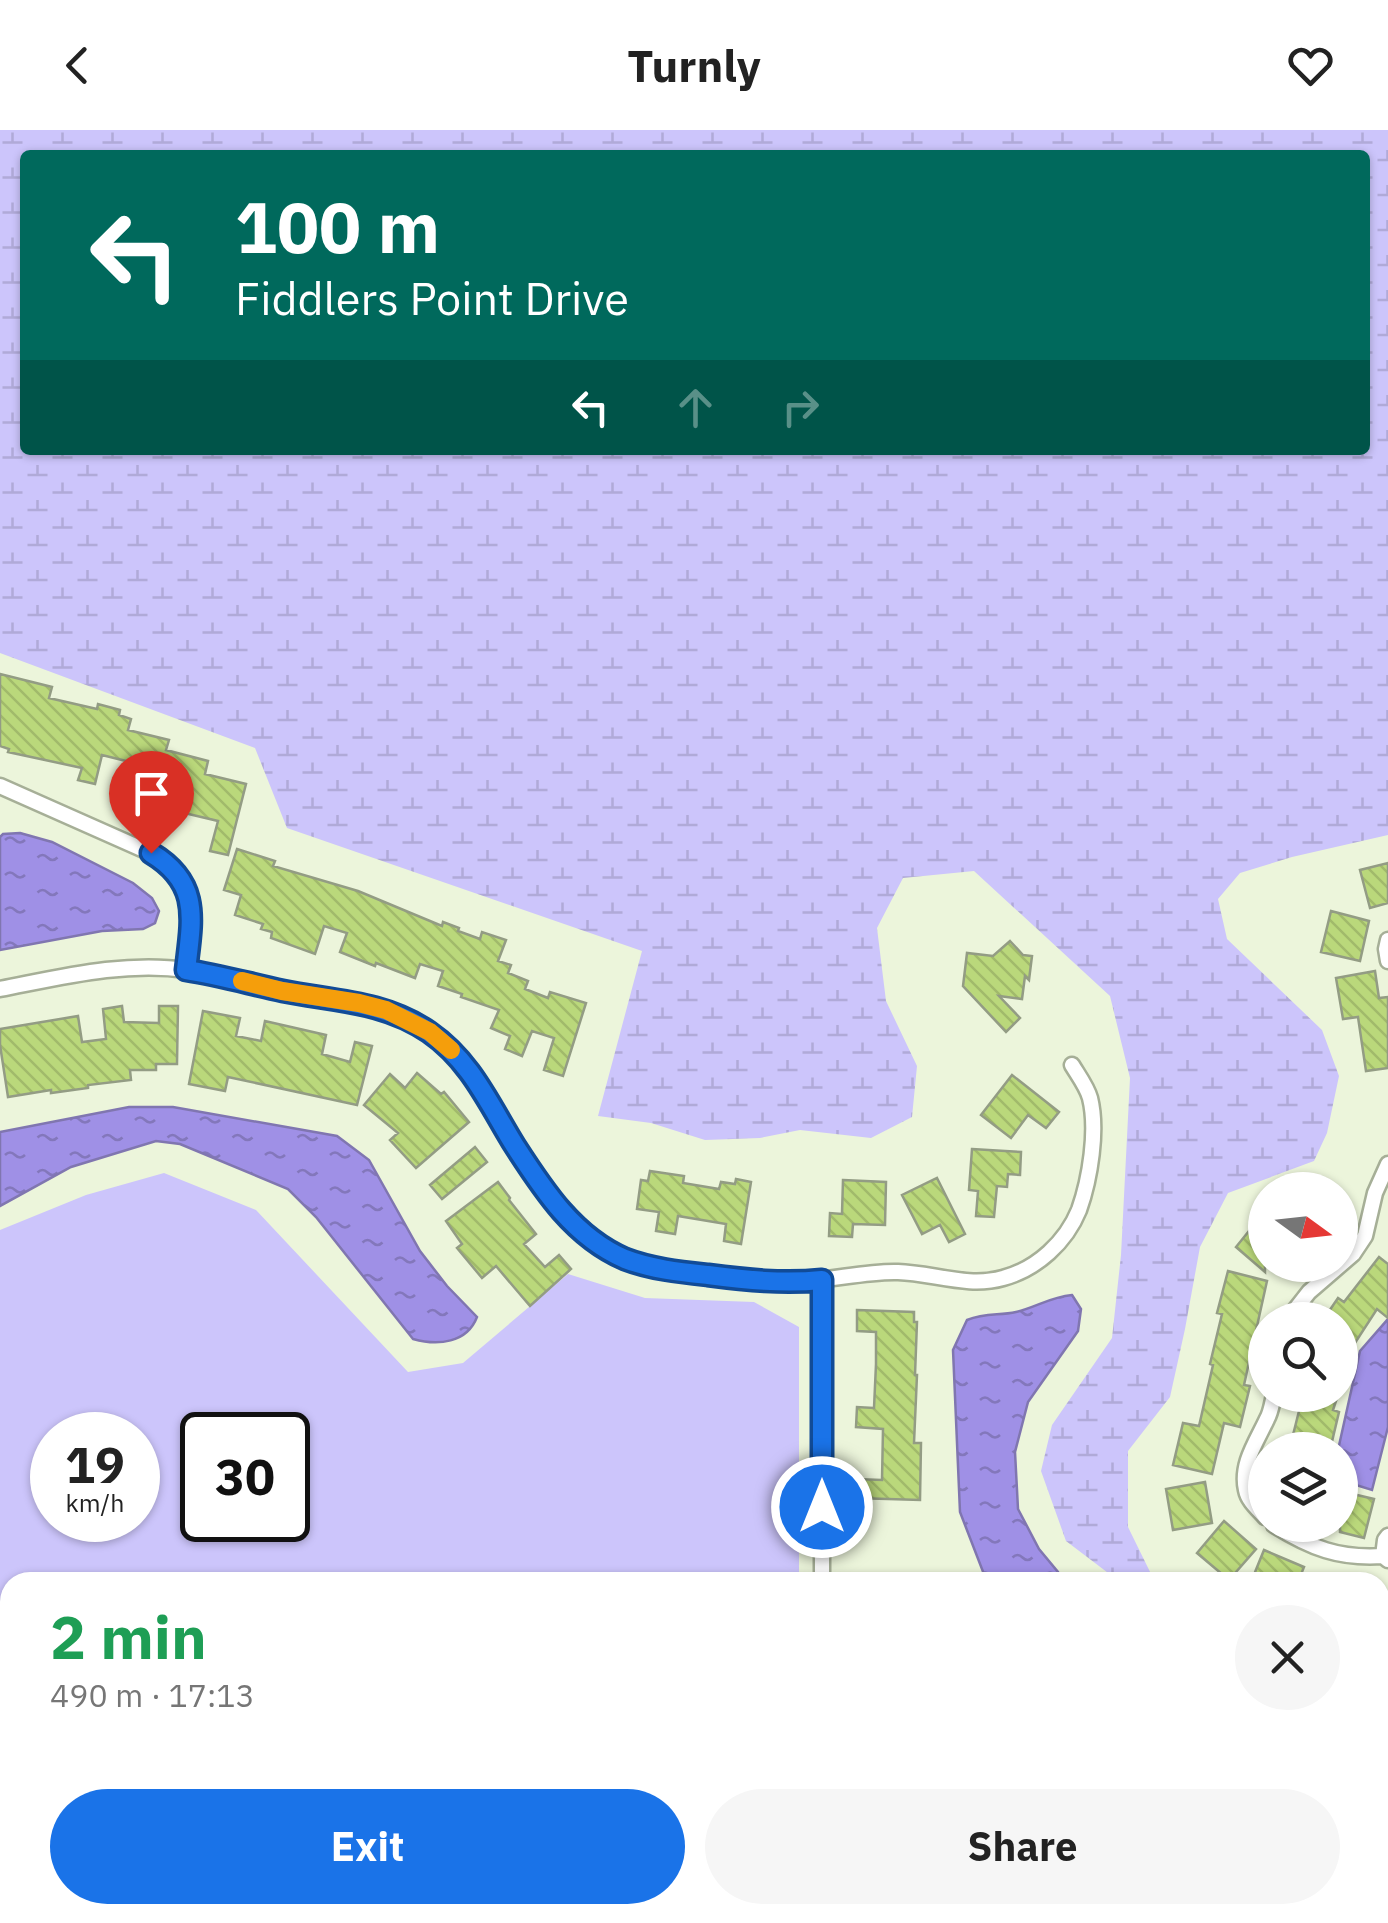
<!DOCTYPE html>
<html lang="en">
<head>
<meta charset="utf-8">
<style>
  body { margin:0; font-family:"IBM Plex Sans",sans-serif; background:#f6f6f6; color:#222; height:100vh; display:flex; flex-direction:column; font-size:38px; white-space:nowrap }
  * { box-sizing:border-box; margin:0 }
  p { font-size:32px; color:#767676 }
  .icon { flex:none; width:55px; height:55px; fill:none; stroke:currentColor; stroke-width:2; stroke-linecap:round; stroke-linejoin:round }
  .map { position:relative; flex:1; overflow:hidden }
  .drawer { position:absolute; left:0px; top:1442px; width:1390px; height:352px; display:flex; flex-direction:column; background:#fff; border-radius:30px 30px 0 0; box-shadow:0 2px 8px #0004 }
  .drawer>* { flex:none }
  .banner { position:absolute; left:20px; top:20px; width:1350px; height:305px; border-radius:10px; box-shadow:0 2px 8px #0004; background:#00695c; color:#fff; overflow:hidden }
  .needle { width:65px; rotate:105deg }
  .buttons { position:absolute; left:1248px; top:1042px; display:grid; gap:20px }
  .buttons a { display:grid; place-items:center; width:110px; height:110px; border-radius:50%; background:#fff; box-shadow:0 2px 8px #0004; font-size:50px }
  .speed { position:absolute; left:30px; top:1282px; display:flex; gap:20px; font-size:50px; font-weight:700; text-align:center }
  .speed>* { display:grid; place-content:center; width:130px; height:130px; border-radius:50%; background:#fff; box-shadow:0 2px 8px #0004; line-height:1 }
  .speed small { font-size:25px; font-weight:400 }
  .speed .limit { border:5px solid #111; border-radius:15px; background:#fff; color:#111 }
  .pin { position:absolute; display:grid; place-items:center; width:85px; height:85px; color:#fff; margin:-102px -42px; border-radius:50% 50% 50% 0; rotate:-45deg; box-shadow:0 0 10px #0007 }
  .pin .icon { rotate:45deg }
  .me { position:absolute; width:110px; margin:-55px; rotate:0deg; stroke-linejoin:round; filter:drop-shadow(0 0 8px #0008) }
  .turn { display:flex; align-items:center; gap:35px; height:210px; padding:0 50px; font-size:45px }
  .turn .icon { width:130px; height:130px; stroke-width:2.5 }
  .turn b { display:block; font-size:70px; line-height:85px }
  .lanes { display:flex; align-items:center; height:95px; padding:0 50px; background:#0003; justify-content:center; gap:50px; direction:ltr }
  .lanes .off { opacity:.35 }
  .round { display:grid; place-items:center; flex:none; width:105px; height:105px; border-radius:52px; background:#f6f6f6 }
  .summary { display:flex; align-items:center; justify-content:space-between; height:170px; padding:0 50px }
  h1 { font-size:60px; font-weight:700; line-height:75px; color:#1e9e55 }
  .cta { display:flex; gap:20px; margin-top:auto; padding:20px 50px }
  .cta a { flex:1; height:115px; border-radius:60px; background:#1a73e8; color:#fff; font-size:40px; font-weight:700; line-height:115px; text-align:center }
  .cta a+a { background:#f6f6f6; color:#222 }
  header { display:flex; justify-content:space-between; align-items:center; height:130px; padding:0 50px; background:#fff; font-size:45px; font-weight:700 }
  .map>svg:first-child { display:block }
  .grass { fill:#ccc5fb; fill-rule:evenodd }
  .wetland { fill:url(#wetland-marsh); fill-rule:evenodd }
  .water { fill:url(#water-ripples); stroke:#8076b0; stroke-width:2.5 }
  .building { fill:url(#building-back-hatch); stroke:#939c84; stroke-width:2.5 }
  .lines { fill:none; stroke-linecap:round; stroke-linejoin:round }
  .lane-casing { stroke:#a6af97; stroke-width:11 }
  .street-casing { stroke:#a6af97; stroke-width:19 }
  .lane { stroke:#fff; stroke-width:6 }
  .street { stroke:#fff; stroke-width:14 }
  .route-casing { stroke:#114b97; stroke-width:25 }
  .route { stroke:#1a73e8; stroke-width:18 }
  .slow { stroke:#f59e0b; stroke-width:18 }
</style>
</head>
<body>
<header><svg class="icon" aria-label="back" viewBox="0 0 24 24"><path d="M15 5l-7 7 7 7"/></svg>Turnly<svg class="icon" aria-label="heart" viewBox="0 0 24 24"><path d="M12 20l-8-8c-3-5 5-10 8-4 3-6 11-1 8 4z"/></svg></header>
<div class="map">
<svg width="1388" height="1793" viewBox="0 0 1388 1793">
  <defs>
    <pattern id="wetland-marsh" width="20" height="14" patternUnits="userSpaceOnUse" patternTransform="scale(2.5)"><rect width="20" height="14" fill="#ccc5fb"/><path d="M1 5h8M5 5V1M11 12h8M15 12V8" fill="none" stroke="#b0aad8"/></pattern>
    <pattern id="water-ripples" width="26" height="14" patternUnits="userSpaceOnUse" patternTransform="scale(2.5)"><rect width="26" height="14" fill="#9f90e6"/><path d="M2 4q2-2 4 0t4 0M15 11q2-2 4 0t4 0" fill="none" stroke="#8377bb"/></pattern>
    <pattern id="building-back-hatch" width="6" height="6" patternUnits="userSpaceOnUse" patternTransform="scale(2.5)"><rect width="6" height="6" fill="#bad87b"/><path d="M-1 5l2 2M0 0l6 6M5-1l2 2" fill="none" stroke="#a1ba6b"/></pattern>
  </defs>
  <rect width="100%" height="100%" fill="#ecf5db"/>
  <!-- grass -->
  <path class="grass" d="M 164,1043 L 256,1080 L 408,1242 L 463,1233 L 568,1144 L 645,1168 L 754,1172 L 799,1197 L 799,1452 L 10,1452 L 10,1741 L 0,1731 L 0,1100 L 86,1065 ZM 52,1305 L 138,1305 L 138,1390 L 52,1390 ZM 202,1305 L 288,1305 L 288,1390 L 202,1390 Z
    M 1380,1510 L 1388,1512 L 1388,1793 L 770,1793 L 760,1785 L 1380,1785 Z
    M 66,1785 L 393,1785 L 391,1793 L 76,1793 Z"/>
  <!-- wetland -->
  <path class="wetland" d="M 0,0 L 1388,0 L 1388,705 L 1292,727 L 1240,743 L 1218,769 L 1227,809 L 1322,900 L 1339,946 L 1327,1003 L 1314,1031 L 1228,1063 L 1200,1117 L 1185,1199 L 1170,1267 L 1128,1321 L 1128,1397 L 1154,1450 L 1151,1452 L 1120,1452 L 1066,1411 L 1041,1341 L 1052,1295 L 1112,1208 L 1121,1125 L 1130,948 L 1110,866 L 974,741 L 903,748 L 877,798 L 886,871 L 917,936 L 912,987 L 871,1008 L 800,1000 L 760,1008 L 705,1010 L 651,993 L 598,986 L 642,821 L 287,698 L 255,618 L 0,523 ZM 25,25 L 1365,25 L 1365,320 L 25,320 Z"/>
  <!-- water -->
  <path class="water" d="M 20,703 L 52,712 L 133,753 L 152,768 L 159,781 L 155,793 L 143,799 L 102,801 L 0,820 L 0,707 L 3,704 Z
    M 129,977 L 173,977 L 337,1006 L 369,1030 L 420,1121 L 447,1156 L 477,1187 C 467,1213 438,1216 413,1209 L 316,1087 L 288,1059 L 180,1014 L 156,1011 L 71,1037 L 0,1076 L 0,1002 Z
    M 1072,1165 L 1081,1179 L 1078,1201 L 1028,1272 L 1015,1322 L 1018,1379 L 1039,1419 L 1058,1442 L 1063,1452 L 987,1452 L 960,1382 L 953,1220 L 967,1190 C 986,1182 999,1186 1016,1182 C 1037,1177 1050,1167 1072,1165 Z
    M 1388,1189 L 1388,1297 L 1372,1360 L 1340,1350 L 1338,1320 L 1360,1221 Z"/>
  <!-- building -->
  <path class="building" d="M 0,544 L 52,557 L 49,568 L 97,579 L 98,574 L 120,580 L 119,585 L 131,589 L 128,600 L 169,610 L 166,620 L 208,631 L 205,644 L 246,654 L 228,725 L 210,721 L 218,691 L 176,681 L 173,692 L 155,688 L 157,681 L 134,676 L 140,654 L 121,650 L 126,631 L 102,625 L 95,654 L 78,650 L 82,638 L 8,622 L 9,619 L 0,616 Z
    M 237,719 L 275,731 L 273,736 L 358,761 L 442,796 L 443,792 L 459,798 L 458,801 L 480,809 L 482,802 L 506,810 L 498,831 L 511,835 L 508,843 L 528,851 L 525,859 L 548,868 L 550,862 L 586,873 L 563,946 L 544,940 L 554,908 L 532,901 L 522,926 L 505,919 L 510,906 L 491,898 L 499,880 L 461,867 L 462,864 L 438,856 L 443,841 L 420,834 L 415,848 L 376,833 L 375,836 L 340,822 L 347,803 L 324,796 L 315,824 L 271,808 L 272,802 L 261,799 L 263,794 L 235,785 L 241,765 L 224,760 Z
    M 1388,733 L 1388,773 L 1370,778 L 1360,740 Z
    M 1331,781 L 1369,791 L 1360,831 L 1321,822 Z
    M 1010,811 L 1023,825 L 1032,826 L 1029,850 L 1025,846 L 1022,869 L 999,866 L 1020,888 L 1006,902 L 963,856 L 967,823 L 993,826 Z
    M 1375,841 L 1379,868 L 1388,867 L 1388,938 L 1366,941 L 1358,887 L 1343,889 L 1336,848 Z
    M 122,876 L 124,892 L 159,893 L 159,876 L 178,876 L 177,934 L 156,934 L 156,940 L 130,940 L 131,950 L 88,955 L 88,958 L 51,963 L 51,960 L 8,967 L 0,915 L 0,899 L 78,886 L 82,912 L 106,909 L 103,879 Z
    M 203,881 L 240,888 L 236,906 L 261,911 L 265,891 L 326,905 L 322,924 L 350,932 L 355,912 L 372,916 L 357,975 L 228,947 L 225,961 L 189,954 Z
    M 417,943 L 441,964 L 444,962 L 469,992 L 416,1038 L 390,1010 L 398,1003 L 364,975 L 390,944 L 405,958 Z
    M 1012,945 L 1059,982 L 1046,998 L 1028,985 L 1011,1008 L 981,985 Z
    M 475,1017 L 487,1032 L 442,1069 L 430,1055 Z
    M 972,1019 L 1021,1022 L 1020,1045 L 1008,1044 L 1007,1057 L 997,1056 L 994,1087 L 976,1086 L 978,1061 L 969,1060 Z
    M 650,1041 L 684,1046 L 683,1053 L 719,1059 L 721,1052 L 735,1054 L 736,1049 L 751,1052 L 741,1114 L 724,1111 L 726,1094 L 678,1086 L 675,1104 L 656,1101 L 659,1082 L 637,1079 L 641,1050 L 648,1051 Z
    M 937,1048 L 965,1104 L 949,1112 L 940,1095 L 922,1104 L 902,1065 Z
    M 843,1050 L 886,1052 L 885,1095 L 853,1094 L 852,1107 L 829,1106 L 830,1083 L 842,1084 Z
    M 498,1052 L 510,1068 L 509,1070 L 536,1104 L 524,1114 L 545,1137 L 559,1125 L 571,1139 L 530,1176 L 496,1136 L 482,1148 L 457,1118 L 462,1114 L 446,1091 Z
    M 1265,1081 L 1265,1142 L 1236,1117 Z
    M 1379,1127 L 1388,1134 L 1388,1188 L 1377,1179 L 1340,1236 L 1340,1190 L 1323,1190 L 1338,1168 L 1344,1172 Z
    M 1228,1141 L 1267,1151 L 1244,1255 L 1250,1256 L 1240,1297 L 1224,1293 L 1212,1344 L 1173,1335 L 1183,1293 L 1199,1296 L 1213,1235 L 1210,1234 L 1222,1184 L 1217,1183 Z
    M 857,1180 L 914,1182 L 914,1192 L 917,1192 L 915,1245 L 917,1245 L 914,1313 L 921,1313 L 920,1370 L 855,1368 L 856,1349 L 882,1350 L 883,1299 L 856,1297 L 857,1277 L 874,1278 L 876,1234 L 876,1202 L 857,1201 Z
    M 1303,1265 L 1338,1265 L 1333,1280 L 1339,1282 L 1330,1320 L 1319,1320 L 1291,1313 Z
    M 1205,1352 L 1212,1393 L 1173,1400 L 1166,1359 Z
    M 1340,1361 L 1374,1369 L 1364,1408 L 1340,1402 Z
    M 1224,1391 L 1256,1419 L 1229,1450 L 1197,1423 Z
    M 1264,1420 L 1304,1437 L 1298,1452 L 1251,1452 Z"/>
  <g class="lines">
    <!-- lane casing -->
    <g class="lane-casing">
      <path id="lane" d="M 0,1737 L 10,1749
        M 45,1785 L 53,1793"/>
    </g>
    <!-- street casing -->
    <g class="street-casing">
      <path id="street" d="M 0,656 L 151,723 C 201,754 192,789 186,840
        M 1388,810 L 1386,819 L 1388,831
        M 0,859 C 62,847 124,831 187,840 C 220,844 251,855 283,861 C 317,868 354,869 387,881 C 495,920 500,1030 577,1098 C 615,1132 661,1139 710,1146 C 743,1150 775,1154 808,1151 C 838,1149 868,1141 898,1142 C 933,1143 968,1158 1003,1148 C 1037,1139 1066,1112 1079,1080 C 1090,1049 1098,1000 1090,968 C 1087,957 1078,945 1072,935
        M 822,1150 L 822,1452
        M 1287,1190 L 1309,1162 L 1353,1124 L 1365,1106 L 1375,1063 L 1388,1034
        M 1265,1387 C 1258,1379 1248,1371 1246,1360 C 1240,1334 1257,1311 1267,1289 C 1271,1282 1272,1273 1274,1265
        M 1274,1395 C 1311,1418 1339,1429 1383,1426 L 1388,1430
        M 1383,1426 L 1385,1410 L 1388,1406
        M 423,1793 L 425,1785"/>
    </g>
    <!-- lane -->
    <use href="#lane" class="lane"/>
    <!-- street -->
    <use href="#street" class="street"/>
  </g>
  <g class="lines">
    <!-- route casing -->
    <g class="route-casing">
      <path id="route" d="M 151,723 C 201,753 192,789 186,840 C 219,845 250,854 283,861 C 333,871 384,871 429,902 C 471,931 489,974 515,1016 C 544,1061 574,1107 625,1129 C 651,1139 680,1142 708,1145 C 746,1150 783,1154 822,1150 L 822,1377"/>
    </g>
    <!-- route -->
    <use href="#route" class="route"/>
    <!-- slow -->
    <path class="slow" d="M 242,851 L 282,861 L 359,873 L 386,880 L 430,902 L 451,920"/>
  </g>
</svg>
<div class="buttons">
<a><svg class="needle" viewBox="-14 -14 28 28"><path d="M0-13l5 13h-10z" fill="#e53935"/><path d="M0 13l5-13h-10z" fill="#767676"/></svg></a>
<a><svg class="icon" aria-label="search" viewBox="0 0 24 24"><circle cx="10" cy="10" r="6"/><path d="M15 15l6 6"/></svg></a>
<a><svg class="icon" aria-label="layers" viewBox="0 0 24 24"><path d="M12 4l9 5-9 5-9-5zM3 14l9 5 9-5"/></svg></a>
</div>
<div class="speed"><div>19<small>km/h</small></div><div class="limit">30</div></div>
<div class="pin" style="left:151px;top:723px;background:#d93025"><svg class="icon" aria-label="arrive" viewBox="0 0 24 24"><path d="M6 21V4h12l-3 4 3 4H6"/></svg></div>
<svg class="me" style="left:822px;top:1377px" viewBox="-20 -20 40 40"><circle r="17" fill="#1a73e8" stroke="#fff" stroke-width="3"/><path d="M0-11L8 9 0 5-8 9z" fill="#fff"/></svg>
<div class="banner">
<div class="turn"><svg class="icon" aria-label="left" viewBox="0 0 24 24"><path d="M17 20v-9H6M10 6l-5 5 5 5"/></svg><div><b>100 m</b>Fiddlers Point Drive</div></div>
<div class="lanes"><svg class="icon" aria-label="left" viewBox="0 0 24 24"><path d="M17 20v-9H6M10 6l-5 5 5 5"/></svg><svg class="icon off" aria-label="ahead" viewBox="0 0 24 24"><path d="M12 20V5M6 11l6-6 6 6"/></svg><svg class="icon off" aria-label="right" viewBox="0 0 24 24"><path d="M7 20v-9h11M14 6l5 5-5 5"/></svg></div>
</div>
<section class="drawer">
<div class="summary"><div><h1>2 min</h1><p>490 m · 17:13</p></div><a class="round"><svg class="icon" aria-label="close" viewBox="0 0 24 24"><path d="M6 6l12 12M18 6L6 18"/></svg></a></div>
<div class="cta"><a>Exit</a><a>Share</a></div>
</section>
</div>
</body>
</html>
